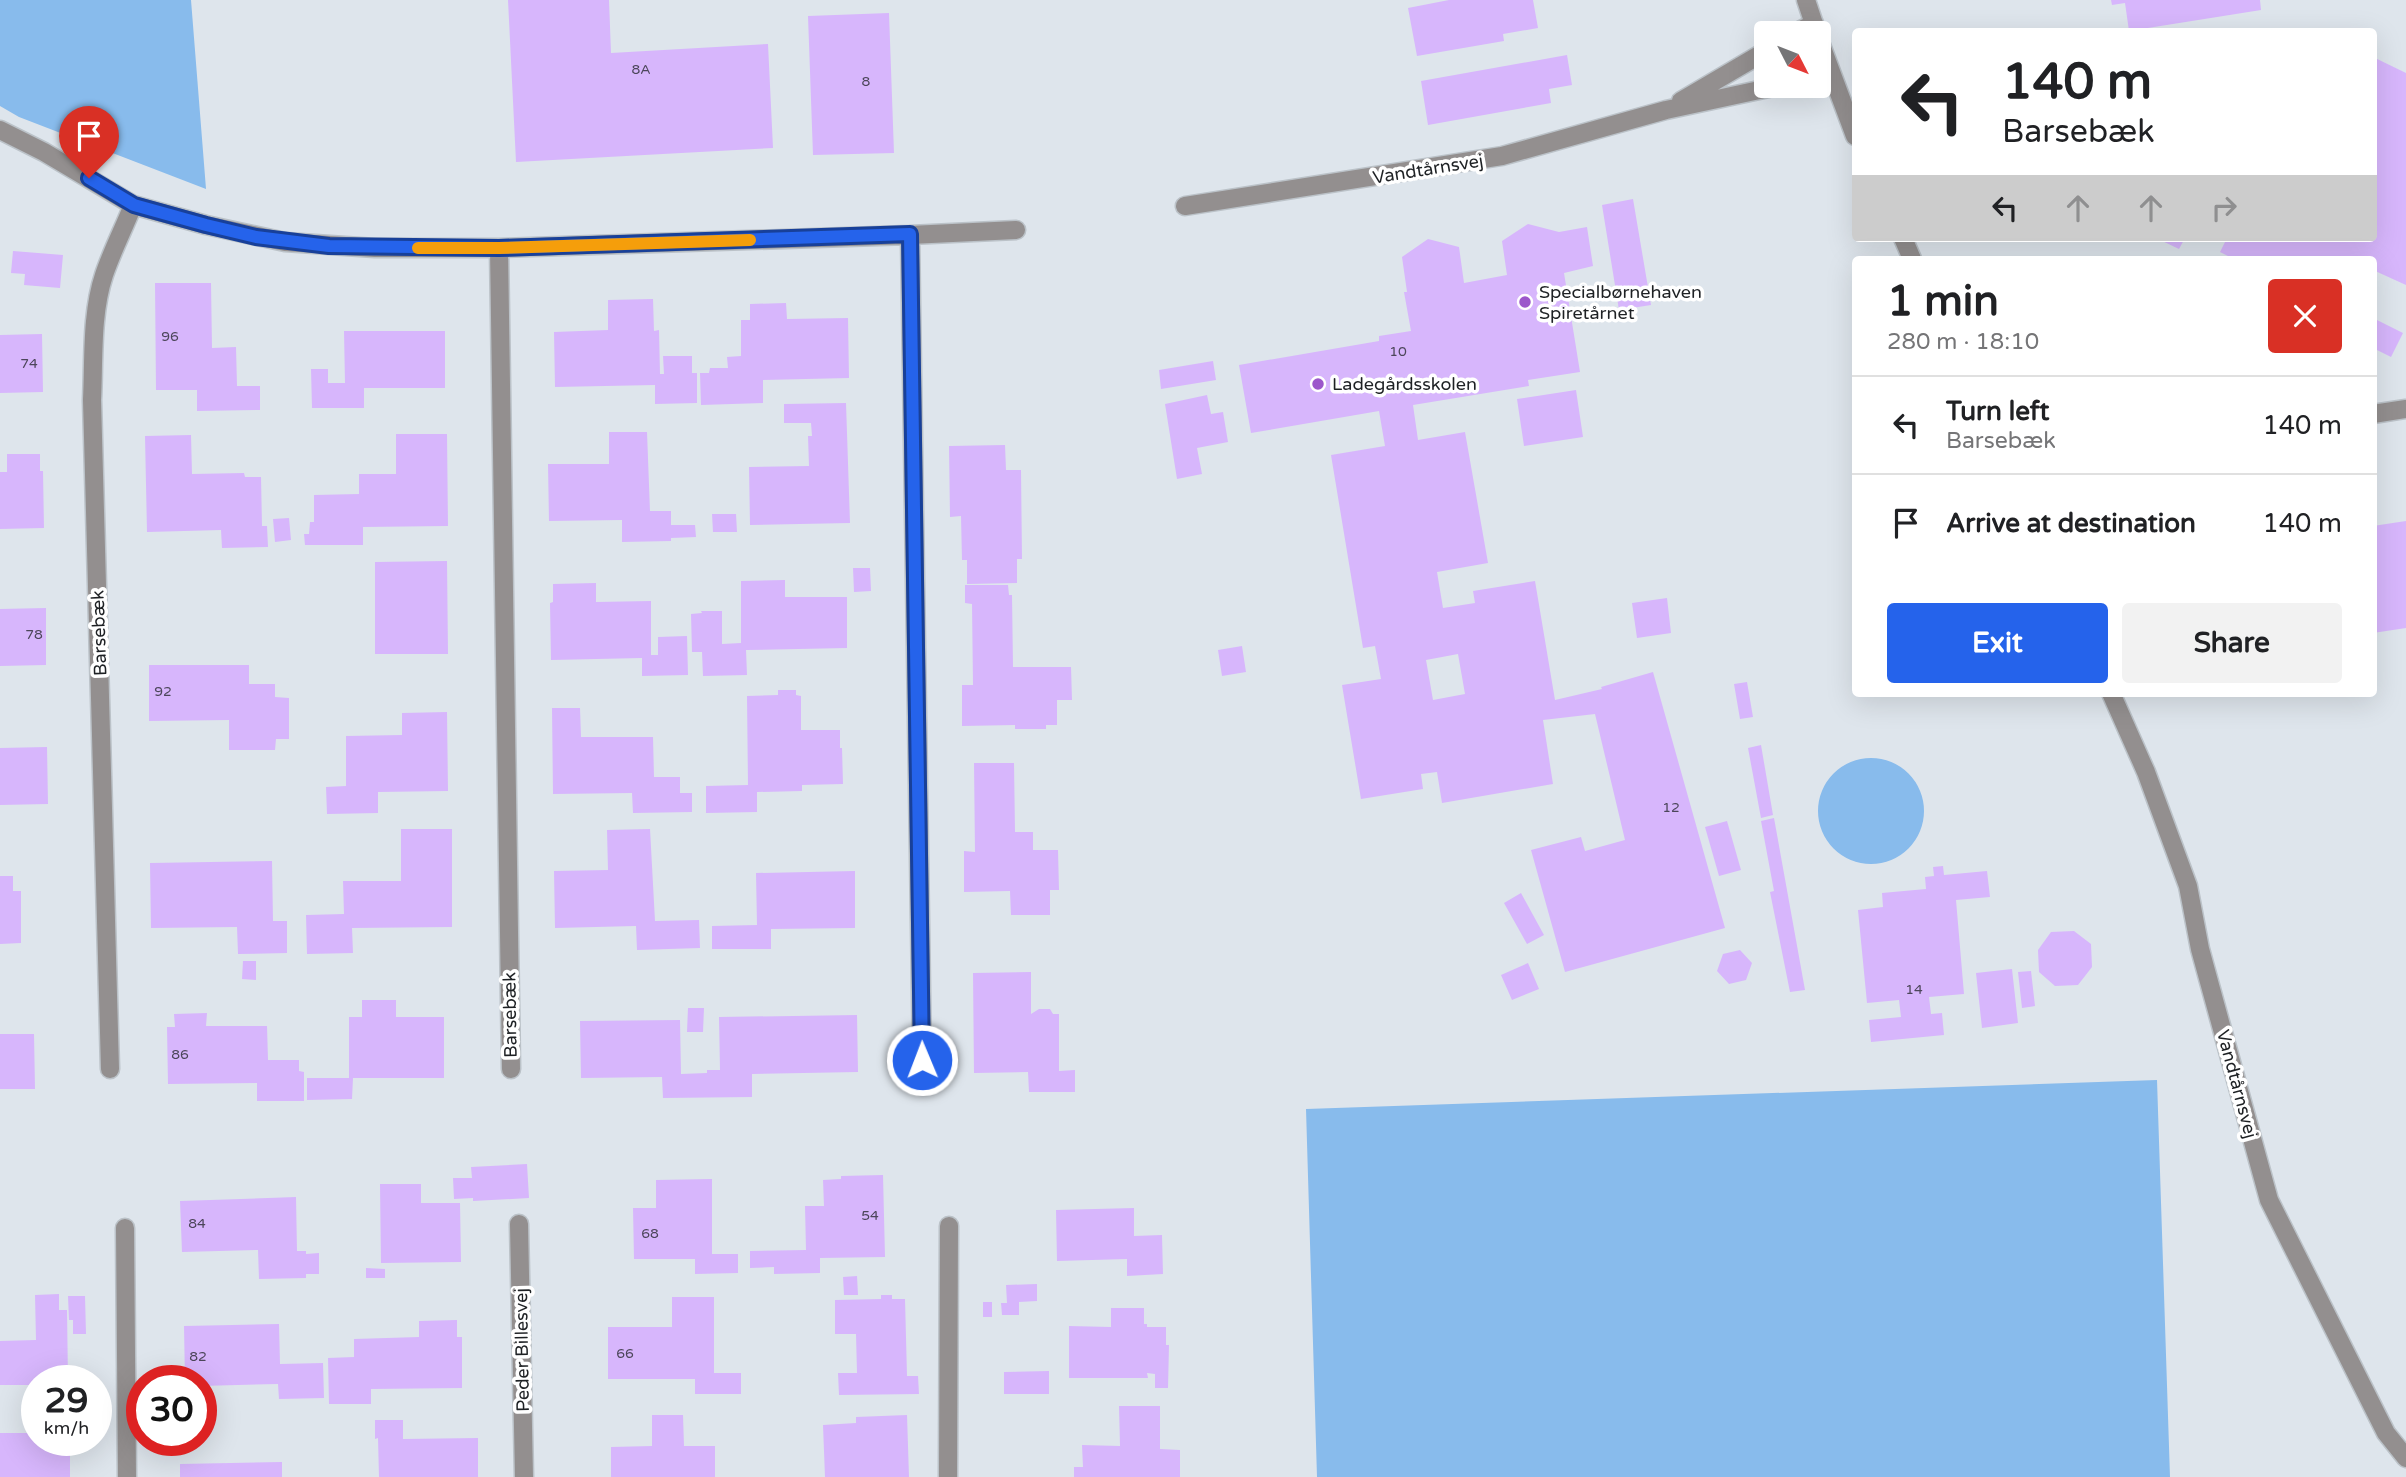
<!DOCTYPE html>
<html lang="en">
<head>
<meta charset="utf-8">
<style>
  body { margin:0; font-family:"Varela Round",sans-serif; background:#f2f2f2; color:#202124; height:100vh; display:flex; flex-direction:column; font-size:26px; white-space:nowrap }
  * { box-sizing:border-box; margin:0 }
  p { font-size:23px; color:#757577 }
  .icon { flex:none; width:38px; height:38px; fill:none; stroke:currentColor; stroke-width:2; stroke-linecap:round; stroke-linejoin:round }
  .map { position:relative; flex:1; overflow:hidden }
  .panel { position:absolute; left:1852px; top:256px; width:525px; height:441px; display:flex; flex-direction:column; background:#fff; border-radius:7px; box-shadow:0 7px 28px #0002 }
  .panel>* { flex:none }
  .top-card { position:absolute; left:1852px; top:28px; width:525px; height:214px; border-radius:7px; box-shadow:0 7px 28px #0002; background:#fff; color:#202124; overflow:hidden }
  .needle { width:46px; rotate:132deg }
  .tools { position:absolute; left:1754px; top:21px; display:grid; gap:14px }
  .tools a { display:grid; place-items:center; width:77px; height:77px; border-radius:7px; background:#fff; box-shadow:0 7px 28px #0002; font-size:35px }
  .speed { position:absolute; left:21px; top:1365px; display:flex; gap:14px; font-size:35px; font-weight:700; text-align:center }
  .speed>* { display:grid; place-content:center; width:91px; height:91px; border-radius:50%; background:#fff; box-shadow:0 7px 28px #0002; line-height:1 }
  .speed small { font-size:18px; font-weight:400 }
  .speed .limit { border:10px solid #d22; background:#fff; color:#111 }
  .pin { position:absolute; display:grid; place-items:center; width:60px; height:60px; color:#fff; margin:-72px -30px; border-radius:50% 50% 50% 0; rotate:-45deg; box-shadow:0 0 7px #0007 }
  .pin .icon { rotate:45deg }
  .me { position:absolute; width:77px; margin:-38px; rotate:359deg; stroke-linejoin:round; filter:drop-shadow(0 0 5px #0008) }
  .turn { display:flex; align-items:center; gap:24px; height:147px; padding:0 35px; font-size:32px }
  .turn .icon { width:91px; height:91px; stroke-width:2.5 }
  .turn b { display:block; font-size:49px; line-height:60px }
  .lanes { display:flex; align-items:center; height:66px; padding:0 35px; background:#0003; justify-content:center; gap:35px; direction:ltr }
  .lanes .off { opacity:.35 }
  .round { display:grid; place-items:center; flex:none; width:74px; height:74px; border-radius:7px; background:#f2f2f2 }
  .summary { display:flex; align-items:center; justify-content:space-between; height:119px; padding:0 35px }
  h1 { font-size:42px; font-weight:700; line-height:52px }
  .cta { display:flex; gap:14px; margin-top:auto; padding:14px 35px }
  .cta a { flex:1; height:80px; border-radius:7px; background:#2563eb; color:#fff; font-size:28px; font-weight:700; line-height:80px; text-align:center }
  .cta a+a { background:#f2f2f2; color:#202124 }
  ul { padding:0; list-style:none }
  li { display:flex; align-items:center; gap:21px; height:98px; padding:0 35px; border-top:2px solid #e0e0e0 }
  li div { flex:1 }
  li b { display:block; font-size:26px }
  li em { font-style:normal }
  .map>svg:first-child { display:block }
  .green { fill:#88bbec }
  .building { fill:#d7b6fc; fill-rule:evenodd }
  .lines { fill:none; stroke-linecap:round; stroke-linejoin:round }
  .minor-casing { stroke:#bbc2c8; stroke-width:21 }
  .minor { stroke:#938f8f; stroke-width:18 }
  .route-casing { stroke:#184099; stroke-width:18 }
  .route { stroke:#2563eb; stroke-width:12 }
  .slow { stroke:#f59e0b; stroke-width:12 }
  .poi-dot { fill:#9c57cb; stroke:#fff; stroke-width:2.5 }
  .labels { text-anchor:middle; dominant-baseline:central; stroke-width:7; stroke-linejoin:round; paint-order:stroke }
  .number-label { font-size:14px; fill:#4c465a }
  .street-label { font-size:18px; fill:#1e2124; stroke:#fff }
  .poi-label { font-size:18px; fill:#1e2124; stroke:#fff; text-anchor:start }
</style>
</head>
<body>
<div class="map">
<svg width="2406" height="1477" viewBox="0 0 2406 1477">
  <rect width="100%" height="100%" fill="#dee5ec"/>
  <!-- green -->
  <path class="green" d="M 0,0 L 191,0 L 206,189 L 19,117 L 0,106 Z
    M1818 811a53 53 0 1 1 106 0a53 53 0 1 1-106 0Z
    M 2157,1080 L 2170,1477 L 1317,1477 L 1306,1109 Z"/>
  <!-- building -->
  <path class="building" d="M 508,0 L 609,0 L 611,53 L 768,44 L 773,148 L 516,162 Z
    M 1449,0 L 1533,0 L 1538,28 L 1503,34 L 1504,41 L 1417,56 L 1408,8 Z
    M 2111,0 L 2260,0 L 2261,10 L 2129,31 L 2125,3 L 2112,5 Z
    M 889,13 L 894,153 L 813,155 L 808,16 Z
    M 1567,55 L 1572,85 L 1549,89 L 1551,103 L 1428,125 L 1421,81 Z
    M 2373,57 L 2406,73 L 2406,285 L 2373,270 L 2373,259 L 2234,259 L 2220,252 L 2227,238 L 2329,238 L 2333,240 L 2334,238 L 2373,238 Z
    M 1633,199 L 1651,305 L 1619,310 L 1602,205 Z
    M 1528,224 L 1559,232 L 1587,227 L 1593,266 L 1564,273 L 1580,372 L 1528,380 L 1529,386 L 1413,405 L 1418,440 L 1465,432 L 1488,563 L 1437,572 L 1443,608 L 1475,603 L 1473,591 L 1535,581 L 1555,700 L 1602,689 L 1601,687 L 1653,672 L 1725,928 L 1565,972 L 1531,850 L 1581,837 L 1585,851 L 1625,840 L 1595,714 L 1543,720 L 1553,784 L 1442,803 L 1437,772 L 1421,774 L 1423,789 L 1361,799 L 1342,685 L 1381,679 L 1375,646 L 1363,648 L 1331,455 L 1385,446 L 1379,411 L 1251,433 L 1239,365 L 1379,341 L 1379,336 L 1411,331 L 1404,292 L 1407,292 L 1402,257 L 1428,239 L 1459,247 L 1464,283 L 1507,275 L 1502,241 ZM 1458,654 L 1465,694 L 1433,700 L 1426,660 Z
    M 2156,238 L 2185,238 L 2179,249 Z
    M 13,251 L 63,255 L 60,288 L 24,285 L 25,274 L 11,273 Z
    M 155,283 L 211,283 L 212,348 L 236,347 L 237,386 L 260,386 L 260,410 L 197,411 L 197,390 L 156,390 Z
    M 653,299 L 654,331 L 659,330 L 660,374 L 664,374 L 663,356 L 692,356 L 692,373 L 697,373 L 697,403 L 655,404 L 655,385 L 555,387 L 554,332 L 608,330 L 608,300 Z
    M 786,303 L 787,319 L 848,318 L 849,378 L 763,380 L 763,403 L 701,405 L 700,373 L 709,373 L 710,368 L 728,368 L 727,357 L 741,356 L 741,320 L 750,320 L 750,304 Z
    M 2375,319 L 2403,333 L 2391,357 L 2373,348 L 2373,324 Z
    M 344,331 L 445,331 L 445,388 L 364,388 L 364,408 L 312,408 L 311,369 L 328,369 L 328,383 L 345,383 Z
    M 42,334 L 43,392 L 0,393 L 0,335 Z
    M 1213,361 L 1216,380 L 1161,389 L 1159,370 Z
    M 1576,390 L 1583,437 L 1524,446 L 1517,399 Z
    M 1207,395 L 1211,414 L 1223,412 L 1228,442 L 1197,448 L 1202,474 L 1177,479 L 1165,404 Z
    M 846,403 L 850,523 L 750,525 L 749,467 L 809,466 L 808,436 L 812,436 L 811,423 L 784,423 L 784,404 Z
    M 609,432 L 647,432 L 650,511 L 671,511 L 671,525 L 695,525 L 696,537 L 671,538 L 671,541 L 622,542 L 622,520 L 549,521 L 548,464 L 609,464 Z
    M 396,434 L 447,434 L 448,526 L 363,527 L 363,545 L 305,545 L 304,534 L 309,534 L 310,522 L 314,522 L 314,495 L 359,494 L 359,474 L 396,474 Z
    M 191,435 L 192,474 L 244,473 L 245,477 L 261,477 L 262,526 L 267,526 L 268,547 L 222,548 L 221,530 L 147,532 L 145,436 Z
    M 1005,445 L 1006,470 L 1021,470 L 1022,559 L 1017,559 L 1017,583 L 967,584 L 967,560 L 962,560 L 961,516 L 950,517 L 949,446 Z
    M 7,454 L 40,454 L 40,471 L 43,471 L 44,528 L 0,529 L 0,472 L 7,472 Z
    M 712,514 L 736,514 L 737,532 L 713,532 Z
    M 289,518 L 291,540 L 275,542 L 273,519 Z
    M 2406,521 L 2406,628 L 2373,633 L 2373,526 Z
    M 447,561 L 448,654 L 375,654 L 375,562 Z
    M 853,568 L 870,568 L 871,591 L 854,592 Z
    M 785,580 L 785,597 L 847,597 L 847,648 L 746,650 L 747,675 L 703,676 L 702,652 L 692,652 L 691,614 L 702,613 L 701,611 L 722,611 L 722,644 L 741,643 L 741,581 Z
    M 596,583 L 596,602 L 651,601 L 651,655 L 658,655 L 658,637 L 687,636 L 688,675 L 642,676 L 642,658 L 551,660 L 550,603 L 553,602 L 553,584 Z
    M 965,585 L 1008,585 L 1009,595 L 1012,595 L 1013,667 L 1071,667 L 1072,700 L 1057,700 L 1057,725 L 1046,725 L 1046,729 L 1015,729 L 1015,725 L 962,726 L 962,685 L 973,685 L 972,604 L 965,603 Z
    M 1667,598 L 1671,633 L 1637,638 L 1632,603 Z
    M 46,608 L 46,665 L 0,666 L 0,609 Z
    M 1242,646 L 1246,672 L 1222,676 L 1218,650 Z
    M 149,665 L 249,665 L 249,684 L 275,684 L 275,697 L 289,698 L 289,739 L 276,739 L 275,750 L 229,750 L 229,720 L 149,721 Z
    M 1747,682 L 1753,717 L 1740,719 L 1734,684 Z
    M 778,690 L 796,690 L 796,695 L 801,696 L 801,730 L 840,730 L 840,748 L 842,748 L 843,784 L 802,785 L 802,791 L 757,792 L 757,812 L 706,813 L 706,786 L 748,785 L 747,696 L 778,695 Z
    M 552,708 L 580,708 L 581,737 L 653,737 L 654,777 L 680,777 L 680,793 L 692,793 L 692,812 L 633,813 L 632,793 L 553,794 Z
    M 447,712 L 448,791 L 378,792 L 378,813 L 327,814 L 326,787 L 346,786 L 346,736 L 402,735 L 402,713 Z
    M 1761,745 L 1773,815 L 1761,818 L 1748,748 Z
    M 47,747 L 48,804 L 0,805 L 0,748 Z
    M 974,763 L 1014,763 L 1015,832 L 1033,832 L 1033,850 L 1058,850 L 1059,890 L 1050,890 L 1050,915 L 1011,915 L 1010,891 L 964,892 L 964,851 L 975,852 Z
    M 1774,818 L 1805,990 L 1790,992 L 1770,892 L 1774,891 L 1761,821 Z
    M 1727,821 L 1741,870 L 1719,876 L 1705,827 Z
    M 401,829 L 452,829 L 452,927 L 352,928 L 353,953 L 307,954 L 306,915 L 344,914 L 343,881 L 401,881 Z
    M 650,829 L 655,921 L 699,920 L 700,948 L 637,950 L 636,926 L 555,928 L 554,871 L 608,870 L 607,830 Z
    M 272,861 L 273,921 L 287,921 L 287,953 L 238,954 L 237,927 L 151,928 L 150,863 Z
    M 1943,866 L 1944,875 L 1987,871 L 1990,897 L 1956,900 L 1964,994 L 1929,997 L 1931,1014 L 1942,1013 L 1944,1035 L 1871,1042 L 1869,1020 L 1901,1017 L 1899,1000 L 1867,1003 L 1858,910 L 1883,907 L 1882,893 L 1926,889 L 1925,877 L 1934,876 L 1933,867 Z
    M 855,871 L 855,928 L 771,929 L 771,949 L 712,949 L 712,926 L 757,925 L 756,873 Z
    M 0,876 L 13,876 L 13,891 L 21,891 L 21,943 L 0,944 Z
    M 1521,893 L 1544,935 L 1527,944 L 1504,903 Z
    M 2074,931 L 2091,944 L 2092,967 L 2078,985 L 2055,986 L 2039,972 L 2038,950 L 2051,932 Z
    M 1740,950 L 1752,963 L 1746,980 L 1729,984 L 1717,971 L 1723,954 Z
    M 243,961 L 256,961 L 256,980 L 242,979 Z
    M 1528,963 L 1539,989 L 1512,1000 L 1501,975 Z
    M 2012,969 L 2018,1023 L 1982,1028 L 1976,973 Z
    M 2031,971 L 2035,1006 L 2022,1008 L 2018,972 Z
    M 1031,972 L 1031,1014 L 1039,1009 L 1050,1009 L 1053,1014 L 1059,1014 L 1059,1071 L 1075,1070 L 1075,1092 L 1029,1092 L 1028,1072 L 974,1073 L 973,973 Z
    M 362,1000 L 396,1000 L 396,1017 L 444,1017 L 444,1078 L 353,1078 L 352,1099 L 307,1100 L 307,1078 L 349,1078 L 349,1017 L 362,1017 Z
    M 688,1008 L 704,1008 L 703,1032 L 687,1032 Z
    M 207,1013 L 206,1026 L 267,1026 L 268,1060 L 299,1060 L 299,1071 L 304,1072 L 304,1101 L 257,1101 L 257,1083 L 168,1084 L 167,1027 L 175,1027 L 174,1014 Z
    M 857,1015 L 858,1072 L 752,1074 L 752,1097 L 663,1098 L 662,1077 L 581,1078 L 580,1021 L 680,1020 L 681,1074 L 707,1073 L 707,1070 L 720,1070 L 719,1017 Z
    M 0,1034 L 34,1034 L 35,1089 L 0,1089 Z
    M 527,1164 L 529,1198 L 473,1201 L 473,1198 L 454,1199 L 453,1178 L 472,1178 L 471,1167 Z
    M 883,1175 L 885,1257 L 820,1258 L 820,1273 L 774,1274 L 774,1267 L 750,1268 L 750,1251 L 806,1250 L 805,1206 L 824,1206 L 823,1180 L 841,1179 L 841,1176 Z
    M 712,1179 L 712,1254 L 738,1254 L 738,1273 L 695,1274 L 695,1259 L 634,1259 L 633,1208 L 656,1208 L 656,1180 Z
    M 380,1184 L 421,1184 L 421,1203 L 460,1203 L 461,1262 L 381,1263 Z
    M 296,1197 L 297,1251 L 306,1251 L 306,1254 L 319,1253 L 319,1274 L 306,1274 L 306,1278 L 259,1279 L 258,1250 L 182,1252 L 180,1201 Z
    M 1134,1208 L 1134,1236 L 1162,1235 L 1163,1274 L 1127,1276 L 1127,1259 L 1057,1261 L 1056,1210 Z
    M 366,1268 L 385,1269 L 385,1278 L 366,1278 Z
    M 857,1276 L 858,1295 L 844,1295 L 843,1277 Z
    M 1037,1284 L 1037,1301 L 1019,1302 L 1019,1315 L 1002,1315 L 1001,1303 L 1007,1303 L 1006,1285 Z
    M 59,1294 L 59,1310 L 67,1310 L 68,1381 L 37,1381 L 37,1385 L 0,1385 L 0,1341 L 36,1340 L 35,1295 Z
    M 881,1295 L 892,1295 L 892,1299 L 905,1299 L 907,1376 L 918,1376 L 919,1394 L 839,1395 L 838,1373 L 857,1373 L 856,1334 L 835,1334 L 835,1300 L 881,1299 Z
    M 68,1296 L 85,1296 L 86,1334 L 73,1334 L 73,1320 L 69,1320 Z
    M 672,1297 L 714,1297 L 714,1373 L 741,1373 L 741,1394 L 695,1394 L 695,1379 L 608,1379 L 608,1327 L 672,1327 Z
    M 983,1302 L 992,1302 L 992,1317 L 983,1317 Z
    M 1111,1308 L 1144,1308 L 1144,1324 L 1147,1324 L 1147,1327 L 1166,1327 L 1166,1345 L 1169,1345 L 1168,1388 L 1155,1388 L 1155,1374 L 1147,1373 L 1148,1378 L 1069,1378 L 1069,1326 L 1111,1327 Z
    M 457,1320 L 457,1337 L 462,1337 L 462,1388 L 371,1389 L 371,1404 L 329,1404 L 328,1358 L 354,1357 L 354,1339 L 419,1337 L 419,1321 Z
    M 279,1324 L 280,1364 L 323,1363 L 324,1398 L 279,1399 L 278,1384 L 201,1386 L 201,1381 L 185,1381 L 184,1326 Z
    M 1049,1371 L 1049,1394 L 1004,1394 L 1004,1372 Z
    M 1119,1406 L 1160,1406 L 1160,1449 L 1180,1450 L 1180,1477 L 1074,1477 L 1074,1467 L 1083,1467 L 1082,1445 L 1120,1446 Z
    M 652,1415 L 683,1415 L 684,1446 L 715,1446 L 715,1477 L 611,1477 L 611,1447 L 652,1446 Z
    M 907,1415 L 909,1477 L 825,1477 L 823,1425 L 856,1423 L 856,1417 Z
    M 375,1420 L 403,1420 L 403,1439 L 478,1438 L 478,1477 L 379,1477 L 378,1438 L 375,1439 Z
    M 0,1433 L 37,1433 L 37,1440 L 70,1440 L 70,1477 L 0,1477 Z
    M 282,1462 L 282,1477 L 180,1477 L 180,1464 Z"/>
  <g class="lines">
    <!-- minor casing -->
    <g class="minor-casing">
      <path id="minor" d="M 1806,0 L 1817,33
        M 1796,33 L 1814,23
        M 1818,37 L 1855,136
        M 1681,101 L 1766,51
        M 0,130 L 44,152 L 133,205 L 206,225 L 285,242 L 375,248 L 499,248 L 910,235 L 922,1061
        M 1185,206 L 1502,156 L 1666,110 L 1778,86
        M 910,235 L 1016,230
        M 1903,238 L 1912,259
        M 499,248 L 511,1069
        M 2373,414 L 2406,409
        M 2111,693 L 2146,772 L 2188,886 L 2200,949 L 2269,1200 L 2386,1433 L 2406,1458
        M 110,1069 L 92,400 C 94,360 91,314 104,275 C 112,251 124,228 133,205
        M 519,1224 L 524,1477
        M 125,1228 L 127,1477
        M 948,1477 L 949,1226"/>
    </g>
    <!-- minor -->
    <use href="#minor" class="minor"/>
  </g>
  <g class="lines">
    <!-- route casing -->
    <g class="route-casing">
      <path id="route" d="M 89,178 L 134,205 L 206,225 L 256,237 L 329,246 L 499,248 L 910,234 L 922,1060"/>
    </g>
    <!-- route -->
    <use href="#route" class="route"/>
    <!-- slow -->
    <path class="slow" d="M 418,248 L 499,248 L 750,240"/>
  </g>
  <!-- markers -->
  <g class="poi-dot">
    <circle cx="1525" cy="302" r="7"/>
    <circle cx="1318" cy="384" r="7"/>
  </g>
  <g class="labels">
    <!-- number labels -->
    <g class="number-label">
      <text x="641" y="69">8A</text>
      <text x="866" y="81">8</text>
      <text x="170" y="336">96</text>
      <text x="1398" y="351">10</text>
      <text x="29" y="363">74</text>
      <text x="34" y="634">78</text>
      <text x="163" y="691">92</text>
      <text x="1671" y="807">12</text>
      <text x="1914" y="989">14</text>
      <text x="180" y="1054">86</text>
      <text x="870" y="1215">54</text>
      <text x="197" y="1223">84</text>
      <text x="650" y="1233">68</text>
      <text x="625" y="1353">66</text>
      <text x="198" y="1356">82</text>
    </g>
    <!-- street labels -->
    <g class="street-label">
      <text transform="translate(1428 169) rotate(-9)">Vandtårnsvej</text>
      <text transform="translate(99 633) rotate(-92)">Barsebæk</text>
      <text transform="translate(510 1015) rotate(-91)">Barsebæk</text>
      <text transform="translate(2237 1084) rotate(75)">Vandtårnsvej</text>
      <text transform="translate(522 1350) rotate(-91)">Peder Billesvej</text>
    </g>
    <!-- poi labels -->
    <g class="poi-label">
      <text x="1539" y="292">Specialbørnehaven<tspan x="1539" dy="21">Spiretårnet</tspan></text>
      <text x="1332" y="384">Ladegårdsskolen</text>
    </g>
  </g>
</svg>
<div class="tools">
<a><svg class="needle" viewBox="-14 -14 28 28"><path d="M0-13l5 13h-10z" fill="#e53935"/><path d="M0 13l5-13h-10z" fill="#757577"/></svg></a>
</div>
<div class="speed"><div>29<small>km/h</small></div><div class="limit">30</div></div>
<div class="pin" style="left:89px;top:178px;background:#d93025"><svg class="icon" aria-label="arrive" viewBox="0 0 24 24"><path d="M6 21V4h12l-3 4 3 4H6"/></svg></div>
<svg class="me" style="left:922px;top:1060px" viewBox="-20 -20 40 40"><circle r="17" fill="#2563eb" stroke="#fff" stroke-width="3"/><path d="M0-11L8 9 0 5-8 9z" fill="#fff"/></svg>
<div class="top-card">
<div class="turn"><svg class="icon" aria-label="left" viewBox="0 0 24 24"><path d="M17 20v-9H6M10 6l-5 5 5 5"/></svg><div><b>140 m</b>Barsebæk</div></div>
<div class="lanes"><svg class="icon" aria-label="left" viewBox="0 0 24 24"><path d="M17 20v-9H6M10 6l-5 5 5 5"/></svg><svg class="icon off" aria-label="ahead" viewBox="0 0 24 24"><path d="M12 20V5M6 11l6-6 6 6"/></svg><svg class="icon off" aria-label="ahead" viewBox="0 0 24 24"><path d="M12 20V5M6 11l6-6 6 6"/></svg><svg class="icon off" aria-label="right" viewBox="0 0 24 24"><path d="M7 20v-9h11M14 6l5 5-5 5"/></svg></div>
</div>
<section class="panel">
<div class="summary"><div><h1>1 min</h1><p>280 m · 18:10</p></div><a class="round" style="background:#d93025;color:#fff"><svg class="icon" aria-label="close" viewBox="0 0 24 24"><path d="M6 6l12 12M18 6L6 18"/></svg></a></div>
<ul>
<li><svg class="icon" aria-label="left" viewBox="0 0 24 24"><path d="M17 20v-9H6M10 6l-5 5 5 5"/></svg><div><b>Turn left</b><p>Barsebæk</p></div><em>140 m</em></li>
<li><svg class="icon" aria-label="arrive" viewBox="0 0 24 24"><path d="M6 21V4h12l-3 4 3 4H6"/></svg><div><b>Arrive at destination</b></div><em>140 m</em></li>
</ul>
<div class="cta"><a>Exit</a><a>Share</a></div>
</section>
</div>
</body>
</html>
